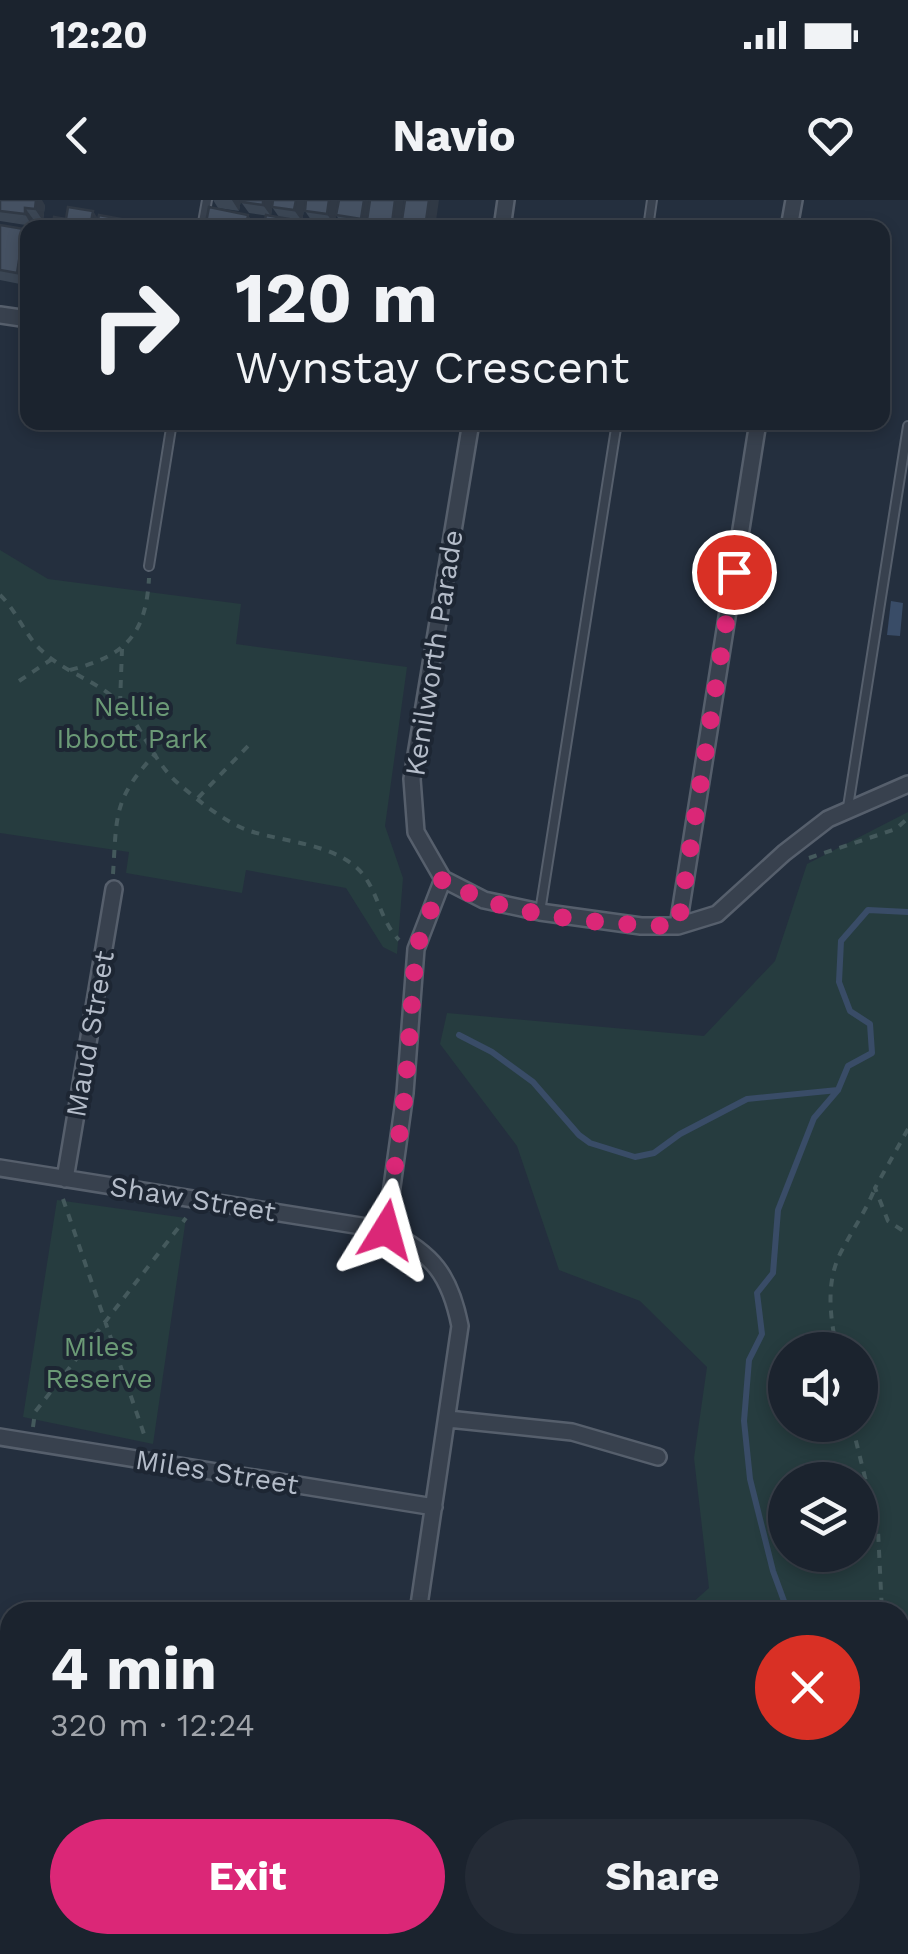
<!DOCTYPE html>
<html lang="en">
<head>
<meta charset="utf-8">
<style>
  body { margin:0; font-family:"Work Sans",sans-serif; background:#242b36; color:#f1f3f6; height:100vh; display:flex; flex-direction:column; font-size:38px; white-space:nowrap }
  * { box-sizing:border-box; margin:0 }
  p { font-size:32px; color:#a0a4aa }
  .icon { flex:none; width:55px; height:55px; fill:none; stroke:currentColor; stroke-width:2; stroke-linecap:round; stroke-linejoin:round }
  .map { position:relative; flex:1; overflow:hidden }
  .panel { position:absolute; left:0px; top:1402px; width:910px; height:352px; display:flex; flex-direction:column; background:#1b232e; border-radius:30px 30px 0 0; box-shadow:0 5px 15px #0003,0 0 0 2px #39404a }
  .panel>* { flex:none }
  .guide { position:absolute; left:20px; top:20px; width:870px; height:210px; border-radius:20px; box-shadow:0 5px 15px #0003,0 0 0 2px #39404a; background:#1b232e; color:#f1f3f6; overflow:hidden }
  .buttons { position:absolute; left:768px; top:1132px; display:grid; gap:20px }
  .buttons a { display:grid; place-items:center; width:110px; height:110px; border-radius:50%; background:#1b232e; box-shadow:0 5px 15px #0003,0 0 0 2px #39404a; font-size:50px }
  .pin { position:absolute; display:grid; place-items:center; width:85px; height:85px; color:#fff; margin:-42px; border:5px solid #fff; border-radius:50%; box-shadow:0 2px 10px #0007 }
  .me { position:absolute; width:110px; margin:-55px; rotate:8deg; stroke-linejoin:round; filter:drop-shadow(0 0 8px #0008) }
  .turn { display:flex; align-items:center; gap:35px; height:210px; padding:0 50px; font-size:45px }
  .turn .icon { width:130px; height:130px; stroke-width:2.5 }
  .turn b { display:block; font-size:70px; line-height:85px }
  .round { display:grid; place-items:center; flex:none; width:105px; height:105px; border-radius:52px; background:#242b36 }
  .overview { display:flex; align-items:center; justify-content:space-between; height:170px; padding:0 50px }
  h1 { font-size:60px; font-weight:700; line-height:75px }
  .action { display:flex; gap:20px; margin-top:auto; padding:20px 50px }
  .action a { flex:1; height:115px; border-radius:60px; background:#db2777; color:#fff; font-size:40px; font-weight:700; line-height:115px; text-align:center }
  .action a+a { background:#242b36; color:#f1f3f6 }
  .status { display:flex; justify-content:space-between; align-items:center; height:70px; padding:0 50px; background:#1b232e; direction:ltr }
  .status svg { height:28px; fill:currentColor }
  header { display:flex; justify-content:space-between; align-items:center; height:130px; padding:0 50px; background:#1b232e; font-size:45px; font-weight:700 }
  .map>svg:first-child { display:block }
  .green { fill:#263c3f; fill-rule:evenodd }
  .water { fill:#394c67 }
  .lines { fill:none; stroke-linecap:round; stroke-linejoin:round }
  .stream { stroke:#394c67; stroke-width:6 }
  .service-casing { stroke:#565f6c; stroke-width:12 }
  .minor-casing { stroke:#565f6c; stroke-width:20 }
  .path { stroke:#44595c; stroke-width:4; stroke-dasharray:8 8; stroke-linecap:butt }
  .service { stroke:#38414e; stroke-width:8 }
  .minor { stroke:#38414e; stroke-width:15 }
  .wall { fill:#3b4654 }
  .shaded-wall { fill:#303945 }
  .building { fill:#455162; stroke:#303945; stroke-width:2.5 }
  .route { stroke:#db2777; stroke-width:18; stroke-dasharray:0 32.4 }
  .labels { text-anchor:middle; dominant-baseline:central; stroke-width:8; stroke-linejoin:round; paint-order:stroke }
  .street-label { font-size:28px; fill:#b4bcc9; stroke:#1d2633 }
  .park-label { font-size:28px; fill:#6b9a76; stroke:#1d2633 }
</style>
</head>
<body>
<div class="status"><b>12:20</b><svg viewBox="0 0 49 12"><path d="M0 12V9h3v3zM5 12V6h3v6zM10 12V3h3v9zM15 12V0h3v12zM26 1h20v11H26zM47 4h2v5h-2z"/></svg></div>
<header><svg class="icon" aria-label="back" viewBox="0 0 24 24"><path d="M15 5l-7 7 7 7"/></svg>Navio<svg class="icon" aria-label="heart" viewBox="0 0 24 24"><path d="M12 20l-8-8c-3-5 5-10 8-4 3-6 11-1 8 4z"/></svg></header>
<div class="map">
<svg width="908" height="1754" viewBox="0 0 908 1754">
  <rect width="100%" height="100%" fill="#242f3e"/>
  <!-- green -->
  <path class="green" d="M 0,350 L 48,379 L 241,404 L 236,444 L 407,467 L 385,626 L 403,678 L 397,754 L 383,747 L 346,688 L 246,670 L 242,693 L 126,673 L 129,652 L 0,633 Z
    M 908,612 L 908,1754 L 808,1754 L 806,1745 L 900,1745 L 900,1412 L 682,1412 L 709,1388 L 694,1258 L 707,1167 L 640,1101 L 559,1070 L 517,946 L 440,844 L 447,813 L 704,836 L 775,761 L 807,664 ZM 860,1150 L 860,1225 L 785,1225 L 785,1150 ZM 785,1280 L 860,1280 L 860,1355 L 785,1355 Z
    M 57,1000 L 186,1018 L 153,1244 L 23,1217 Z"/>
  <!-- water -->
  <path class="water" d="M 891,401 L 903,403 L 900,436 L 887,435 Z"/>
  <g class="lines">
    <!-- stream -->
    <path class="stream" d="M 459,835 L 492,852 L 533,882 L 579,935 L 590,943 L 635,957 L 654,953 L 680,934 L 747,899 L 838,890
      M 788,1412 L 773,1371 L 750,1279 L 744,1221 L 749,1160 L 762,1134 L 757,1093 L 773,1073 L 778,1010 L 814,918 L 838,890 L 848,866 L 872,853 L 870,824 L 850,811 L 839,782 L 841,741 L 868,710 L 908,712
      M 872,1754 L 872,1745"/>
    <!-- service casing -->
    <g class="service-casing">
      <path id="service" d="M 202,28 L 207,0
        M 648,28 L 652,0
        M 149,366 L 172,222
        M 848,607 L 908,226
        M 540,712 L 617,222"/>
    </g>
    <!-- minor casing -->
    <g class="minor-casing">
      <path id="minor" d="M 502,28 L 506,0
        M 789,28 L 794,0
        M 0,115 L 28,119
        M 443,679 L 484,700 L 540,712 L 641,726 L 678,726 L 717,714 L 784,653 L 828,619 L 908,584
        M 443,679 L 416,632 L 412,579 L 471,222
        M 678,726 L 758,222
        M 0,968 L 386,1030 C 433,1054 450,1075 460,1126 L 418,1412
        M 65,979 L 114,689
        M 386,1030 L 405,893 L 416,749 L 443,679
        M 448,1219 L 572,1232 L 658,1257
        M 0,1237 L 434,1307
        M 0,1596 L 10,1598
        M 363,1754 L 365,1745"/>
    </g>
    <!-- path -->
    <path class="path" d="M 0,395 C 17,411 24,434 41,450 C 67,475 104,482 127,511 C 145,535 157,566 180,585 C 200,602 226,623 250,631 C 284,642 329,643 357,668 C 378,687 379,720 399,740
      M 70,470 C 125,456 146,435 149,378
      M 19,481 L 52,459
      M 120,504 L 122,449
      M 198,598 L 249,545
      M 809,658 L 896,629 L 908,618
      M 113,674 C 117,614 113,599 156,553
      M 908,929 L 875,988 L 888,1021 L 908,1034
      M 63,999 L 146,1240
      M 837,1150 C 830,1117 825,1081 842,1050 C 853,1029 866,1011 875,988
      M 852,1225 L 878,1330 L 882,1412
      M 33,1227 L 35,1212 L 186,1018
      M 900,1581 L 908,1594"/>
    <!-- service -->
    <use href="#service" class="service"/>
    <!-- minor -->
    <use href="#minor" class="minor"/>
  </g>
  <!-- wall -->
  <path class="wall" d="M 0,0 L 45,5 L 43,21 L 33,19 L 32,26 L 0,21 Z
    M 213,0 L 241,0 L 239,11 L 218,8 Z
    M 273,0 L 306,0 L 302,21 L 249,13 L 241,2 L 273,0 L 271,16 L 279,17 L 272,7 Z
    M 338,0 L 335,26 L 313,23 L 305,11 Z
    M 339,0 L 401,28 L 372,28 L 370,24 L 369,28 L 344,27 L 336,15 Z
    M 0,25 L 24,29 L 28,33 L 28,71 L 25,85 L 0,80 Z"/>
  <!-- shaded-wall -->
  <path class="shaded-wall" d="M 33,0 L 42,0 L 45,5 L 43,21 L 35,9 Z
    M 232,0 L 241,0 L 239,11 Z
    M 263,0 L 273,0 L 271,16 L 263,5 Z
    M 296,0 L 306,0 L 302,21 L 294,10 Z
    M 329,0 L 338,0 L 335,26 L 327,14 Z
    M 364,0 L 374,0 L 367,20 L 370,24 L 369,28 L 367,28 L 361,19 Z
    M 395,0 L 404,0 L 401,28 L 395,28 L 392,23 Z
    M 429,0 L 439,0 L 435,28 L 425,28 Z
    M 25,8 L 33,19 L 32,26 L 25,14 Z
    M 93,11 L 101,23 L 100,28 L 90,28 Z
    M 248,15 L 256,26 L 256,28 L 246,28 Z
    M 24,29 L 28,33 L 28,71 L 25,85 L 17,73 Z"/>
  <!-- building -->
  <path class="building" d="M 0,0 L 36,0 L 35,9 L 25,8 L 25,14 L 0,11 Z
    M 241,0 L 263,0 L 263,5 L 241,2 Z
    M 273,0 L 296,0 L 294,10 L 272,7 Z
    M 306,0 L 329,0 L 327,14 L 305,11 Z
    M 339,0 L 364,0 L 361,19 L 336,15 Z
    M 370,0 L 395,0 L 392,23 L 367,20 Z
    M 405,0 L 429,0 L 425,28 L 401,26 Z
    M 68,7 L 93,11 L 90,28 L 52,28 L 54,17 L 66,19 Z
    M 209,7 L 248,15 L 246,28 L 205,28 Z
    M 99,15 L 132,21 L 131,28 L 96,28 Z
    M 266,15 L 312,23 L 311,28 L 263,28 Z
    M 0,25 L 24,29 L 17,73 L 0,70 Z"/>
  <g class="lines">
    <!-- route -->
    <path class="route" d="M 386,1030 L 405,894 L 416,749 L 443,678 C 457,686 470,695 485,700 C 535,718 624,726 678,726 L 734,372"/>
  </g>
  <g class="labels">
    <!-- street labels -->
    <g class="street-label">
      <text transform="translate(434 453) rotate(-81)">Kenilworth Parade</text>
      <text transform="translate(90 834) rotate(-80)">Maud Street</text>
      <text transform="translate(193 999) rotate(9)">Shaw Street</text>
      <text transform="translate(217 1272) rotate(9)">Miles Street</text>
    </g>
    <!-- park labels -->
    <g class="park-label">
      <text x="132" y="506">Nellie<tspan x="132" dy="32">Ibbott Park</tspan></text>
      <text x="99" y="1146">Miles<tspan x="99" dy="32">Reserve</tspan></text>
    </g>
  </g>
</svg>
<div class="buttons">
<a><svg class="icon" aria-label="sound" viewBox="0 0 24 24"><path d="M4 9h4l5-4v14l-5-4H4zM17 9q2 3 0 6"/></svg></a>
<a><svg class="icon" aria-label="layers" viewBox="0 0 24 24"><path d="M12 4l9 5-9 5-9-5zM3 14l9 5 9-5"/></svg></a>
</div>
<div class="pin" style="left:734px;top:372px;background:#d93025"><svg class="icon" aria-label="arrive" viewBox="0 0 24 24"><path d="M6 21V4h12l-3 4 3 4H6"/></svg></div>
<svg class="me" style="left:386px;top:1030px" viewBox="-20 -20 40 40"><path d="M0-17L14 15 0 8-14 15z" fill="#db2777" stroke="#fff" stroke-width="4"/></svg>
<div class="guide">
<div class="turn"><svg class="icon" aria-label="right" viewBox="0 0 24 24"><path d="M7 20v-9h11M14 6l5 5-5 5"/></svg><div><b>120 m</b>Wynstay Crescent</div></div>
</div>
<section class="panel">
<div class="overview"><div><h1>4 min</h1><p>320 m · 12:24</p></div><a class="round" style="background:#d93025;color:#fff"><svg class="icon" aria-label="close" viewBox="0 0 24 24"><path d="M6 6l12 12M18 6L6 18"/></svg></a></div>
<div class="action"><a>Exit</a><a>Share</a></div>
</section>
</div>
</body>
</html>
